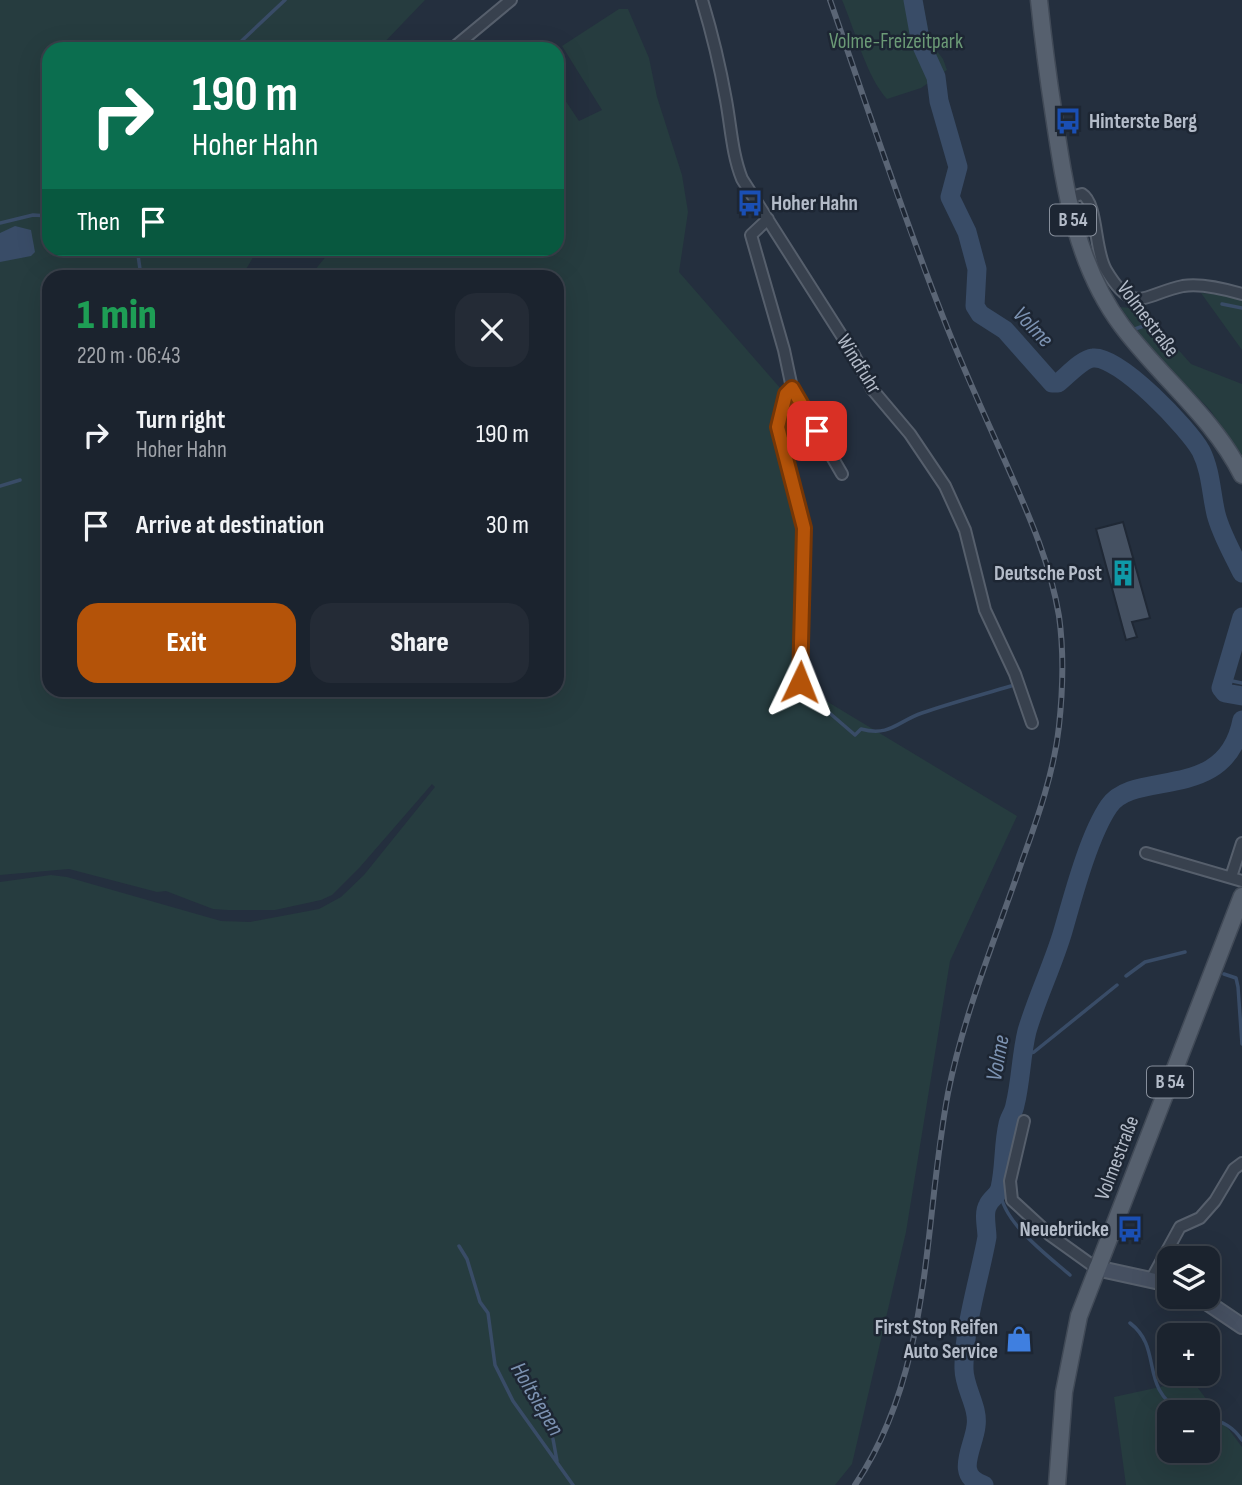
<!DOCTYPE html>
<html lang="en">
<head>
<meta charset="utf-8">
<style>
  body { margin:0; font-family:"Sofia Sans Condensed",sans-serif; background:#242b36; color:#f1f3f6; height:100vh; display:flex; flex-direction:column; font-size:26px; white-space:nowrap }
  * { box-sizing:border-box; margin:0 }
  p { font-size:23px; color:#a0a4aa }
  .icon { flex:none; width:38px; height:38px; fill:none; stroke:currentColor; stroke-width:2; stroke-linecap:round; stroke-linejoin:round }
  .map { position:relative; flex:1; overflow:hidden }
  .side { position:absolute; left:42px; top:270px; width:522px; height:427px; display:flex; flex-direction:column; background:#1b232e; border-radius:21px; box-shadow:0 7px 28px #0002,0 0 0 2px #39404a }
  .side>* { flex:none }
  .banner { position:absolute; left:42px; top:42px; width:522px; height:214px; border-radius:21px; box-shadow:0 7px 28px #0002,0 0 0 2px #39404a; background:#0b6e4f; color:#fff; overflow:hidden }
  .tools { position:absolute; left:1157px; top:1246px; display:grid; gap:14px }
  .tools a { display:grid; place-items:center; width:63px; height:63px; border-radius:14px; background:#1b232e; box-shadow:0 7px 28px #0002,0 0 0 2px #39404a; font-size:35px }
  .pin { position:absolute; display:grid; place-items:center; width:60px; height:60px; color:#fff; margin:-30px; border-radius:14px; box-shadow:0 4px 10px #0006 }
  .me { position:absolute; width:77px; margin:-38px; rotate:2deg; stroke-linejoin:round; filter:drop-shadow(0 0 5px #0008) }
  .turn { display:flex; align-items:center; gap:24px; height:147px; padding:0 35px; font-size:32px }
  .turn .icon { width:91px; height:91px; stroke-width:2.5 }
  .turn b { display:block; font-size:49px; line-height:60px }
  .then { display:flex; align-items:center; height:66px; padding:0 35px; background:#0003; gap:14px; font-size:26px }
  .round { display:grid; place-items:center; flex:none; width:74px; height:74px; border-radius:21px; background:#242b36 }
  .headline { display:flex; align-items:center; justify-content:space-between; height:119px; padding:0 35px }
  h1 { font-size:42px; font-weight:800; line-height:52px; color:#1e9e55 }
  .action { display:flex; gap:14px; margin-top:auto; padding:14px 35px }
  .action a { flex:1; height:80px; border-radius:21px; background:#b45309; color:#fff; font-size:28px; font-weight:800; line-height:80px; text-align:center }
  .action a+a { background:#242b36; color:#f1f3f6 }
  ul { padding:0; list-style:none }
  li { display:flex; align-items:center; gap:21px; height:91px; padding:0 35px }
  li div { flex:1 }
  li b { display:block; font-size:26px }
  li em { font-style:normal }
  .map>svg:first-child { display:block }
  .green { fill:#263c3f; fill-rule:evenodd }
  .water { fill:#394c67 }
  .lines { fill:none; stroke-linecap:round; stroke-linejoin:round }
  .stream { stroke:#394c67; stroke-width:3.5 }
  .river { stroke:#394c67; stroke-width:19 }
  .building { fill:#455162; stroke:#1f2835; stroke-width:2 }
  .minor-casing { stroke:#565f6c; stroke-width:14 }
  .secondary-casing { stroke:#565f6c; stroke-width:18 }
  .primary-casing { stroke:#414a57; stroke-width:19 }
  .minor { stroke:#38414e; stroke-width:10 }
  .secondary { stroke:#465061; stroke-width:14 }
  .primary { stroke:#56606e; stroke-width:16 }
  .rail-casing { stroke:#5a6575; stroke-width:6 }
  .rail { stroke:#1d2633; stroke-width:3.5; stroke-dasharray:10; stroke-linecap:butt }
  .route-casing { stroke:#753606; stroke-width:18 }
  .route { stroke:#b45309; stroke-width:12 }
  .labels { text-anchor:middle; dominant-baseline:central; stroke-width:5; stroke-linejoin:round; paint-order:stroke }
  .shield { fill:#1d2633; stroke:#878f9c; stroke-width:2 }
  .shield-label { font-size:19px; font-weight:bold; fill:#b4bcc9 }
  .park-label { font-size:21px; fill:#6b9a76; stroke:#1d2633 }
  .poi-label { font-size:21px; font-weight:bold; fill:#b4bcc9; stroke:#1d2633; text-anchor:end }
  .street-label { font-size:21px; fill:#b4bcc9; stroke:#1d2633 }
  .water-label { font-size:23px; font-style:italic; fill:#7c92b1; stroke:#1d2633 }
</style>
</head>
<body>
<div class="map">
<svg width="1242" height="1485" viewBox="0 0 1242 1485">
  <rect width="100%" height="100%" fill="#242f3e"/>
  <!-- green -->
  <path class="green" d="M 0,0 L 425,0 L 378,49 L 49,49 L 49,248 L 258,249 L 242,276 L 49,276 L 49,690 L 556,690 L 556,276 L 310,276 L 332,249 L 556,248 L 557,88 L 579,121 L 602,110 L 562,46 L 619,9 L 628,9 L 649,58 L 657,97 L 682,175 L 688,212 L 679,272 L 781,389 L 774,412 L 799,537 L 796,685 L 801,698 L 813,693 L 1017,816 L 950,961 L 906,1232 L 852,1464 L 835,1485 L 0,1485 L 0,882 L 51,875 L 67,877 L 221,921 L 250,922 L 319,909 L 341,897 L 364,875 L 435,787 L 432,784 L 360,867 L 332,895 L 321,900 L 275,910 L 228,910 L 213,909 L 166,891 L 157,892 L 69,869 L 0,875 Z
    M 842,0 L 922,0 L 931,43 L 943,59 L 947,70 L 921,88 L 887,99 C 866,76 855,30 842,0 Z
    M 1201,293 L 1223,295 L 1242,301 L 1242,350 Z
    M 1120,307 L 1142,309 L 1191,364 L 1242,384 L 1242,455 L 1210,410 L 1153,351 Z
    M 1192,1380 L 1242,1447 L 1242,1485 L 1126,1485 L 1114,1397 ZM 1169,1412 L 1208,1412 L 1208,1451 L 1169,1451 Z"/>
  <!-- water -->
  <path class="water" d="M 15,226 L 31,230 L 35,252 L 31,256 L 0,262 L 0,233 Z"/>
  <g class="lines">
    <!-- stream -->
    <path class="stream" d="M 233,49 L 285,0
      M 0,223 L 33,215 L 49,216
      M 137,248 L 141,276
      M 1222,304 L 1242,308
      M 1135,329 L 1149,324
      M 0,486 L 20,480
      M 1223,679 L 1242,683
      M 818,703 L 855,735 L 861,729 C 890,737 898,721 922,713 C 951,703 981,695 1011,686
      M 1224,974 L 1236,978 L 1238,987 L 1242,1044
      M 1126,976 L 1145,962 L 1185,952
      M 1023,1055 L 1034,1052 L 1117,985
      M 1000,1190 C 1002,1222 1047,1255 1070,1275
      M 459,1246 L 467,1259 L 480,1302 L 488,1313 L 495,1365 L 513,1401 L 573,1485
      M 1130,1323 C 1164,1349 1138,1387 1182,1412
      M 1208,1419 C 1223,1421 1233,1427 1242,1440
      M 553,1439 L 557,1461"/>
    <!-- river -->
    <path class="river" d="M 913,0 L 921,44 L 936,77 L 939,101 L 958,167 L 950,197 L 967,232 L 977,269 L 975,306 L 980,314 L 1005,330 L 1052,383 L 1058,383 C 1067,376 1082,359 1093,358 C 1119,355 1189,429 1201,451 C 1211,471 1211,493 1216,514 C 1221,534 1233,554 1242,573
      M 1242,617 L 1221,688 L 1225,693 L 1242,696
      M 984,1485 C 953,1476 974,1447 976,1426 C 979,1407 964,1388 964,1369 C 963,1330 980,1276 987,1237 C 987,1228 983,1213 988,1205 C 991,1198 998,1196 1000,1188 C 1005,1167 1003,1145 1008,1124 C 1009,1118 1014,1112 1015,1105 C 1021,1081 1021,1055 1027,1031 C 1037,997 1053,965 1063,931 C 1073,896 1089,835 1109,806 C 1135,768 1226,804 1242,720"/>
  </g>
  <!-- building -->
  <path class="building" d="M 1123,522 L 1150,618 L 1132,622 L 1137,637 L 1126,640 L 1096,529 Z"/>
  <g class="lines">
    <!-- minor casing -->
    <g class="minor-casing">
      <path id="minor" d="M 702,0 C 712,33 720,66 726,100 C 731,127 732,154 742,179 L 854,355 L 872,389 L 910,434 L 945,486 L 965,530 L 985,610 L 1015,674 L 1032,723
        M 452,49 L 511,0
        M 1068,198 L 1082,194 C 1098,204 1094,250 1106,270 C 1134,317 1144,294 1183,286 C 1201,283 1225,289 1242,294
        M 768,219 L 751,235 L 784,350 L 792,388 L 786,395 L 778,427 L 804,528 L 800,682
        M 792,388 L 842,474
        M 1146,853 L 1242,881
        M 1231,877 L 1242,843
        M 1024,1121 L 1010,1181 L 1012,1200 L 1050,1235 L 1096,1268
        M 1151,1280 L 1180,1227 L 1200,1218 L 1215,1201 L 1234,1169 L 1242,1163"/>
    </g>
    <!-- secondary casing -->
    <g class="secondary-casing">
      <path id="secondary" d="M 1096,1268 L 1169,1284
        M 1199,1297 L 1242,1326"/>
    </g>
    <!-- primary casing -->
    <g class="primary-casing">
      <path id="primary" d="M 1039,0 C 1043,39 1048,77 1054,116 C 1065,189 1076,265 1122,326 C 1160,377 1213,417 1242,475
        M 1057,1485 L 1064,1392 L 1079,1316 L 1242,896"/>
    </g>
    <!-- minor -->
    <use href="#minor" class="minor"/>
    <!-- secondary -->
    <use href="#secondary" class="secondary"/>
    <!-- primary -->
    <use href="#primary" class="primary"/>
    <!-- rail casing -->
    <g class="rail-casing">
      <path id="rail" d="M 830,0 C 867,106 902,213 943,317 C 962,366 984,414 1005,461 C 1027,511 1050,561 1059,616 C 1064,652 1063,689 1059,726 C 1054,772 1038,817 1022,861 C 996,937 964,1013 948,1093 C 923,1225 933,1369 855,1485"/>
    </g>
    <!-- rail -->
    <use href="#rail" class="rail"/>
  </g>
  <g class="lines">
    <!-- route casing -->
    <g class="route-casing">
      <path id="route" d="M 800,682 L 804,528 L 778,427 L 786,394 L 792,388 L 817,431"/>
    </g>
    <!-- route -->
    <use href="#route" class="route"/>
  </g>
  <!-- icons -->
  <defs>
    <g id="bus-bare" transform="scale(2.1)"><path d="M-5-6H5V4H4V6H2V4H-2V6H-4V4H-5ZM-3.5-4V0h7V-4ZM-3.5 1.2v1.5H-2V1.2ZM2 1.2v1.5H3.5V1.2Z" fill="#1a4fb4" stroke="#1d2633" stroke-width="2.5" paint-order="stroke"/></g>
    <g id="building-bare" transform="scale(2.1)"><path d="M-4-6H4V6H1V3H-1V6H-4ZM-2.5-4.3h1.7v1.8h-1.7ZM.8-4.3h1.7v1.8H.8ZM-2.5-1h1.7V.8h-1.7ZM.8-1h1.7V.8H.8Z" fill="#0f9aa8" stroke="#1d2633" stroke-width="2.5" paint-order="stroke"/></g>
    <g id="shop-bare" transform="scale(2.1)"><path d="M-5-2.5h2.3a2.7 3.5 0 0 1 5.4 0H5L5.5 6h-11ZM-1.5-2.5h3a1.5 2.3 0 0 0-3 0Z" fill="#3f7fe0" stroke="#1d2633" stroke-width="2.5" paint-order="stroke"/></g>
  </defs>
  <g fill-rule="evenodd">
    <use href="#bus-bare" x="1068" y="121"/>
    <use href="#bus-bare" x="750" y="203"/>
    <use href="#building-bare" x="1123" y="573"/>
    <use href="#bus-bare" x="1130" y="1229"/>
    <use href="#shop-bare" x="1019" y="1339"/>
  </g>
  <g class="labels">
    <!-- shield labels -->
    <g class="shield">
      <rect x="1050" y="204.5" width="46" height="31" rx="5"/>
      <rect x="1147" y="1066.5" width="46" height="31" rx="5"/>
    </g>
    <g class="shield-label">
      <text x="1073" y="220">B 54</text>
      <text x="1170" y="1082">B 54</text>
    </g>
    <!-- park labels -->
    <g class="park-label">
      <text x="896" y="41">Volme-Freizeitpark</text>
    </g>
    <!-- poi labels -->
    <g class="poi-label">
      <text x="1089" y="121" text-anchor="start">Hinterste Berg</text>
      <text x="771" y="203" text-anchor="start">Hoher Hahn</text>
      <text x="1102" y="573">Deutsche Post</text>
      <text x="1109" y="1229">Neuebrücke</text>
      <text x="998" y="1327">First Stop Reifen<tspan x="998" dy="24">Auto Service</tspan></text>
    </g>
    <!-- street labels -->
    <g class="street-label">
      <text transform="translate(1148 319) rotate(53)">Volmestraße</text>
      <text transform="translate(859 364) rotate(58)">Windfuhr</text>
      <text transform="translate(1117 1158) rotate(-69)">Volmestraße</text>
    </g>
    <!-- water labels -->
    <g class="water-label">
      <text transform="translate(1033 327) rotate(46)">Volme</text>
      <text transform="translate(998 1058) rotate(-80)">Volme</text>
      <text transform="translate(537 1399) rotate(59)">Holtsiepen</text>
    </g>
  </g>
</svg>
<div class="tools">
<a><svg class="icon" aria-label="layers" viewBox="0 0 24 24"><path d="M12 4l9 5-9 5-9-5zM3 14l9 5 9-5"/></svg></a>
<a>+</a>
<a>−</a>
</div>
<div class="pin" style="left:817px;top:431px;background:#d93025"><svg class="icon" aria-label="arrive" viewBox="0 0 24 24"><path d="M6 21V4h12l-3 4 3 4H6"/></svg></div>
<svg class="me" style="left:800px;top:682px" viewBox="-20 -20 40 40"><path d="M0-17L14 15 0 8-14 15z" fill="#b45309" stroke="#fff" stroke-width="4"/></svg>
<div class="banner">
<div class="turn"><svg class="icon" aria-label="right" viewBox="0 0 24 24"><path d="M7 20v-9h11M14 6l5 5-5 5"/></svg><div><b>190 m</b>Hoher Hahn</div></div>
<div class="then">Then<svg class="icon" aria-label="arrive" viewBox="0 0 24 24"><path d="M6 21V4h12l-3 4 3 4H6"/></svg></div>
</div>
<section class="side">
<div class="headline"><div><h1>1 min</h1><p>220 m · 06:43</p></div><a class="round"><svg class="icon" aria-label="close" viewBox="0 0 24 24"><path d="M6 6l12 12M18 6L6 18"/></svg></a></div>
<ul>
<li><svg class="icon" aria-label="right" viewBox="0 0 24 24"><path d="M7 20v-9h11M14 6l5 5-5 5"/></svg><div><b>Turn right</b><p>Hoher Hahn</p></div><em>190 m</em></li>
<li><svg class="icon" aria-label="arrive" viewBox="0 0 24 24"><path d="M6 21V4h12l-3 4 3 4H6"/></svg><div><b>Arrive at destination</b></div><em>30 m</em></li>
</ul>
<div class="action"><a>Exit</a><a>Share</a></div>
</section>
</div>
</body>
</html>
